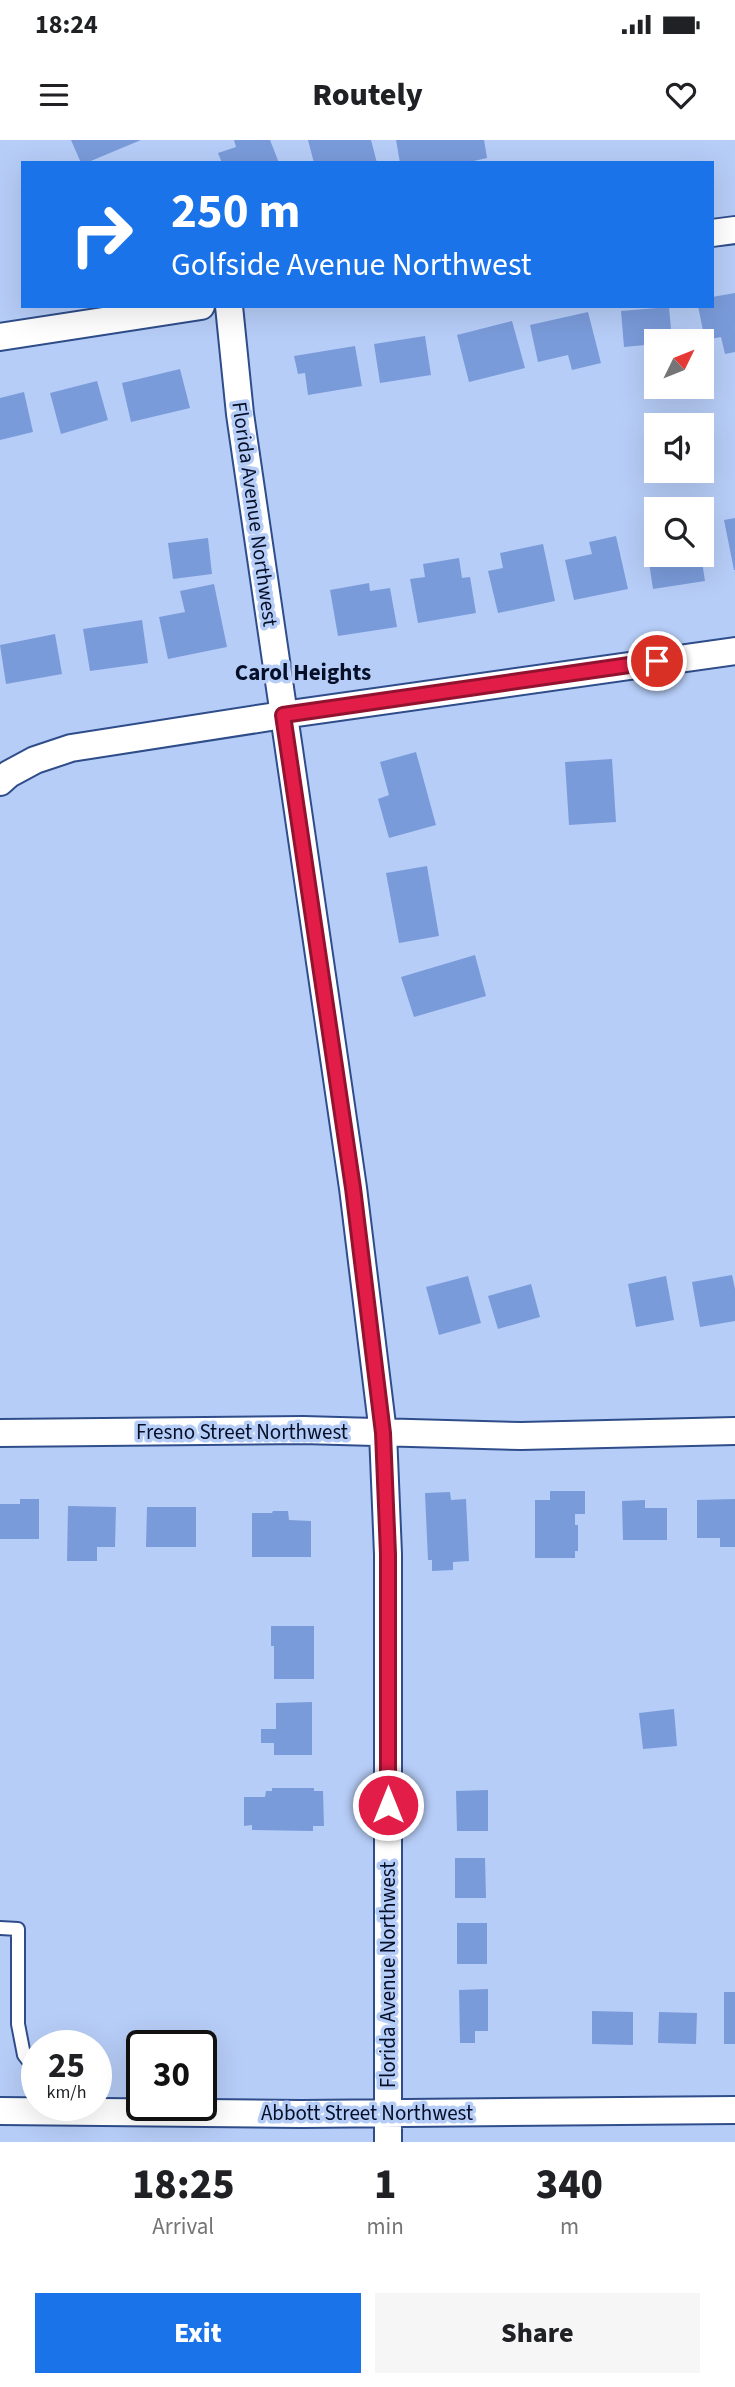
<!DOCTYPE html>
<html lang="en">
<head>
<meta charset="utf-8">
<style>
  body { margin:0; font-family:"Source Sans 3",sans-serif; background:#f6f6f6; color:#202124; height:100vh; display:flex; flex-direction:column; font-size:26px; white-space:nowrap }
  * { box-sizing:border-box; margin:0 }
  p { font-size:23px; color:#757577 }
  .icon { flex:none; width:38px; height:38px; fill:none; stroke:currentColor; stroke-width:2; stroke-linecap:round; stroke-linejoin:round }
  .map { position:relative; height:2002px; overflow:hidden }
  .details { display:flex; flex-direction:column; background:#fff; flex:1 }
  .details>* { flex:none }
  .hud { position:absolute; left:21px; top:21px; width:693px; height:147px; border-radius:0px; box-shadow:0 7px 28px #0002; background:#1a73e8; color:#fff; overflow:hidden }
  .needle { width:46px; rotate:47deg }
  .tools { position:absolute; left:644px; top:189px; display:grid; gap:14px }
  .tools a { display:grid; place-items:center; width:70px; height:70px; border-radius:0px; background:#fff; box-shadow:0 7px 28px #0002; font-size:35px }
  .speed { position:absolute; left:21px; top:1890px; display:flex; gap:14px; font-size:35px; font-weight:700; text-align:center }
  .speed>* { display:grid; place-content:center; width:91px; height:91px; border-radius:50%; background:#fff; box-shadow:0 7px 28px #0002; line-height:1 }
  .speed small { font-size:18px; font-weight:400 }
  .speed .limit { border:4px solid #111; border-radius:10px; background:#fff; color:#111 }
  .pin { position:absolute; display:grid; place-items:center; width:60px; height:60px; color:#fff; margin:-30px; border:4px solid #fff; border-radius:50%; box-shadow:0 2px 7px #0007 }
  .me { position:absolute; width:77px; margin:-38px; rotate:0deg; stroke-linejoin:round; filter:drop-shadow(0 0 5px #0008) }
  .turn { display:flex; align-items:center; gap:24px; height:147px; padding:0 35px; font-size:32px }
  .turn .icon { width:91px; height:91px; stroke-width:2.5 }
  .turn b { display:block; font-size:49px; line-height:60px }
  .eta { display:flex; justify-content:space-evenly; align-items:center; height:119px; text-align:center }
  .eta b { font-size:42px; font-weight:800; line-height:49px }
  .action { display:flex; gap:14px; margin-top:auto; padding:14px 35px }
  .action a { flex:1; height:80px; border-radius:0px; background:#1a73e8; color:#fff; font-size:28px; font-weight:800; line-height:80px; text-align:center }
  .action a+a { background:#f6f6f6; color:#202124 }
  .status { display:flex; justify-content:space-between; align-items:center; height:49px; padding:0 35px; background:#fff; direction:ltr }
  .status svg { height:19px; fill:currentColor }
  header { display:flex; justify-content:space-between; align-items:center; height:91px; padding:0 35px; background:#fff; font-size:32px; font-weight:800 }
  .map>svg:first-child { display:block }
  .building { fill:#7a9bda }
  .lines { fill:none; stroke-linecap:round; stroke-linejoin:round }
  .lane-casing { stroke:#2f4d8a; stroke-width:16 }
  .street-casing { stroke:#2f4d8a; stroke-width:30 }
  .lane { stroke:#fff; stroke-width:12 }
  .street { stroke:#fff; stroke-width:26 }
  .route-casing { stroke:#92132f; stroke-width:18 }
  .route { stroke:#e11d48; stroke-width:12 }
  .labels { text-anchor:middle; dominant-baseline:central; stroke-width:7; stroke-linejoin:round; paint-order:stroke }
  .street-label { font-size:21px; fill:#050f28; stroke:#b6cdf7 }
  .neighbourhood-label { font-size:23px; font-weight:bold; fill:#050f28; stroke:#b6cdf7 }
</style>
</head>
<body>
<div class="status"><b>18:24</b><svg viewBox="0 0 49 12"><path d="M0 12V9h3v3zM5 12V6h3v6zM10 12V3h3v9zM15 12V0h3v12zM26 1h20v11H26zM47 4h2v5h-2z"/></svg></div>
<header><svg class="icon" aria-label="menu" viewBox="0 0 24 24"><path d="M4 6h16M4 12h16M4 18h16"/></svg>Routely<svg class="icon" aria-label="heart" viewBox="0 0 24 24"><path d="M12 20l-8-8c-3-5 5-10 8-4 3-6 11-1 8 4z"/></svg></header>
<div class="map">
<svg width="735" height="2002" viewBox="0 0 735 2002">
  <rect width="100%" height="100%" fill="#b6cdf7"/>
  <!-- building -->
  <path class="building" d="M 71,0 L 141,0 L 86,23 L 81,23 Z
    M 234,0 L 270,0 L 279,23 L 222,23 L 218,13 L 236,7 Z
    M 308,0 L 371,0 L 377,23 L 314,23 Z
    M 396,0 L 484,0 L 487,18 L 465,23 L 400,23 Z
    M 735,153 L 735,212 L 725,214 L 721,197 L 705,200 L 698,166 L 712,166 L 712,157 Z
    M 669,167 L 672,201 L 656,201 L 656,204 L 624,207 L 621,171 Z
    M 588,172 L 601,223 L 572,230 L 568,215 L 538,222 L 530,185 Z
    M 512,181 L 525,228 L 469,242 L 457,195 Z
    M 425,196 L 431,235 L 380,243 L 374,204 Z
    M 355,206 L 362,246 L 308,255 L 305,233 L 298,234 L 294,216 Z
    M 180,229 L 190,268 L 131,282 L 122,243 Z
    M 97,241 L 108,280 L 61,294 L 50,253 Z
    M 24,252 L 33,292 L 0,300 L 0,258 Z
    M 735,378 L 735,430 L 734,430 L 724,380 Z
    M 616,396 L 628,449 L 574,460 L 565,420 L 592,414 L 589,402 Z
    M 208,398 L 212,434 L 173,439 L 168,403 Z
    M 543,404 L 555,461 L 498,473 L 488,431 L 503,428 L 500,413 Z
    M 656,407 L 656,415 L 701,415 L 705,441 L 653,449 L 647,409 Z
    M 459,418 L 462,438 L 470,437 L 476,473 L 418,483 L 410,439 L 425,437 L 423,424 Z
    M 369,443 L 370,451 L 390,448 L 397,487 L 338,496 L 330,450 Z
    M 214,444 L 227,507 L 168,519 L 159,477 L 185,472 L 180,451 Z
    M 142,480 L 148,523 L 90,531 L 83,489 Z
    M 55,494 L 62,534 L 6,544 L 0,505 Z
    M 416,612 L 436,685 L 389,698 L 378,659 L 389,655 L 380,622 Z
    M 612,619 L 616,682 L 569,685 L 565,622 Z
    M 427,726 L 439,796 L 399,803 L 386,733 Z
    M 475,815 L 486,856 L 414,877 L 401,837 Z
    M 732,1135 L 735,1149 L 735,1181 L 700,1187 L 692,1142 Z
    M 468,1136 L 481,1183 L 439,1195 L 426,1147 Z
    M 666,1136 L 674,1180 L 636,1187 L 628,1144 Z
    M 531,1144 L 540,1177 L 498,1189 L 488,1156 Z
    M 550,1351 L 585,1351 L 585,1374 L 575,1374 L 575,1385 L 578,1385 L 578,1411 L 575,1411 L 575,1418 L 535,1418 L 535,1360 L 550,1360 Z
    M 450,1352 L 451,1360 L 466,1359 L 469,1421 L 453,1422 L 453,1430 L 432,1431 L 432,1420 L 428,1420 L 425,1353 Z
    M 20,1359 L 39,1359 L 39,1399 L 0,1399 L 0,1364 L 20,1364 Z
    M 735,1359 L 735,1407 L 720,1407 L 720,1398 L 697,1398 L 697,1360 Z
    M 645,1360 L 645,1368 L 667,1368 L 667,1400 L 623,1400 L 622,1361 Z
    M 68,1366 L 116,1367 L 115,1407 L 97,1407 L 97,1421 L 67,1421 Z
    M 147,1367 L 196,1367 L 196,1407 L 146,1407 Z
    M 273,1371 L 288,1371 L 289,1380 L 311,1381 L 311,1417 L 252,1417 L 252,1373 L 272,1373 Z
    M 271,1486 L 314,1486 L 314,1539 L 274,1539 L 274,1506 L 271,1506 Z
    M 312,1562 L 312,1615 L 274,1615 L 274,1603 L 261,1603 L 261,1589 L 276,1589 L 276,1563 Z
    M 674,1569 L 677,1606 L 643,1609 L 639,1573 Z
    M 272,1648 L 314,1648 L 314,1651 L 323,1651 L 324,1686 L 313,1686 L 313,1691 L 252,1690 L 252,1685 L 244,1686 L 244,1657 L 265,1657 L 266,1651 L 272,1651 Z
    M 488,1650 L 488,1691 L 457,1691 L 456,1651 Z
    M 455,1718 L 485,1718 L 486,1758 L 455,1758 Z
    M 457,1783 L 487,1783 L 487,1824 L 457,1824 Z
    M 488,1849 L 488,1891 L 475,1891 L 475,1903 L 460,1903 L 459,1850 Z
    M 724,1852 L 735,1852 L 735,1904 L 724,1904 Z
    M 592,1871 L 633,1872 L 633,1905 L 592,1904 Z
    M 659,1872 L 697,1873 L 696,1904 L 658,1903 Z"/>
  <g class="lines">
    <!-- lane casing -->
    <g class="lane-casing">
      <path id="lane" d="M 0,1788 L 18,1789 L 18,1884 L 24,1915 L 37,1932"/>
    </g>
    <!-- street casing -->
    <g class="street-casing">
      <path id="street" d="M 712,93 L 735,90
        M 229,166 L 240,274 L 353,1048 L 383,1293 L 388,1414 L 388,2002
        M 0,197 L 201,166
        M 0,642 L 9,634 L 35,620 L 71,608 L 283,575 L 735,511
        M 0,1293 L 303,1290 L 521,1296 L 735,1291
        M 0,1971 L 301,1974 L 735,1970"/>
    </g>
    <!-- lane -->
    <use href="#lane" class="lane"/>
    <!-- street -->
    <use href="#street" class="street"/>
  </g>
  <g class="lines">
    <!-- route casing -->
    <g class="route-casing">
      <path id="route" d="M 388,1665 L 388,1414 L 383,1293 L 353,1048 L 283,575 L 657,521"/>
    </g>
    <!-- route -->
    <use href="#route" class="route"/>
  </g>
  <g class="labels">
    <!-- street labels -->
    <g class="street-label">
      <text transform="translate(255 374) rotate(82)">Florida Avenue Northwest</text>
      <text x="242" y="1292">Fresno Street Northwest</text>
      <text transform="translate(388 1835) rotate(-90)">Florida Avenue Northwest</text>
      <text x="367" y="1973">Abbott Street Northwest</text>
    </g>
    <!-- neighbourhood labels -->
    <g class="neighbourhood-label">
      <text x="303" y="532">Carol Heights</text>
    </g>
  </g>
</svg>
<div class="tools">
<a><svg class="needle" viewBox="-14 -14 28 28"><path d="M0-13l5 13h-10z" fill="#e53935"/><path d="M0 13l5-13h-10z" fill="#757577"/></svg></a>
<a><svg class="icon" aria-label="sound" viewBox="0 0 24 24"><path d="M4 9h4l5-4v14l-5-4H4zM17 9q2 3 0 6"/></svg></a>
<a><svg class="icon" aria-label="search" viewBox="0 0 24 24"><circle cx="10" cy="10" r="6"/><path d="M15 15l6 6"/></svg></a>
</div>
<div class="speed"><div>25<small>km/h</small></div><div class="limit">30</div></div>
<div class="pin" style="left:657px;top:521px;background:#d93025"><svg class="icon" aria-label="arrive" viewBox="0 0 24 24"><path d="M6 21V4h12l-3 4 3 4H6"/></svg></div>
<svg class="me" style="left:388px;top:1665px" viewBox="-20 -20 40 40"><circle r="17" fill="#e11d48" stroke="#fff" stroke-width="3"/><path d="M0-11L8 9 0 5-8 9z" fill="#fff"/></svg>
<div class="hud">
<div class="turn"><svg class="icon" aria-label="right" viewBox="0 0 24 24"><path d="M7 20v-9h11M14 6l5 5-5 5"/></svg><div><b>250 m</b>Golfside Avenue Northwest</div></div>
</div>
</div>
<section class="details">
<div class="eta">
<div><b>18:25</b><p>Arrival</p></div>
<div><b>1</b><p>min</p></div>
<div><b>340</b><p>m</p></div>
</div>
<div class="action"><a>Exit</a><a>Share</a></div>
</section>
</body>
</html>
